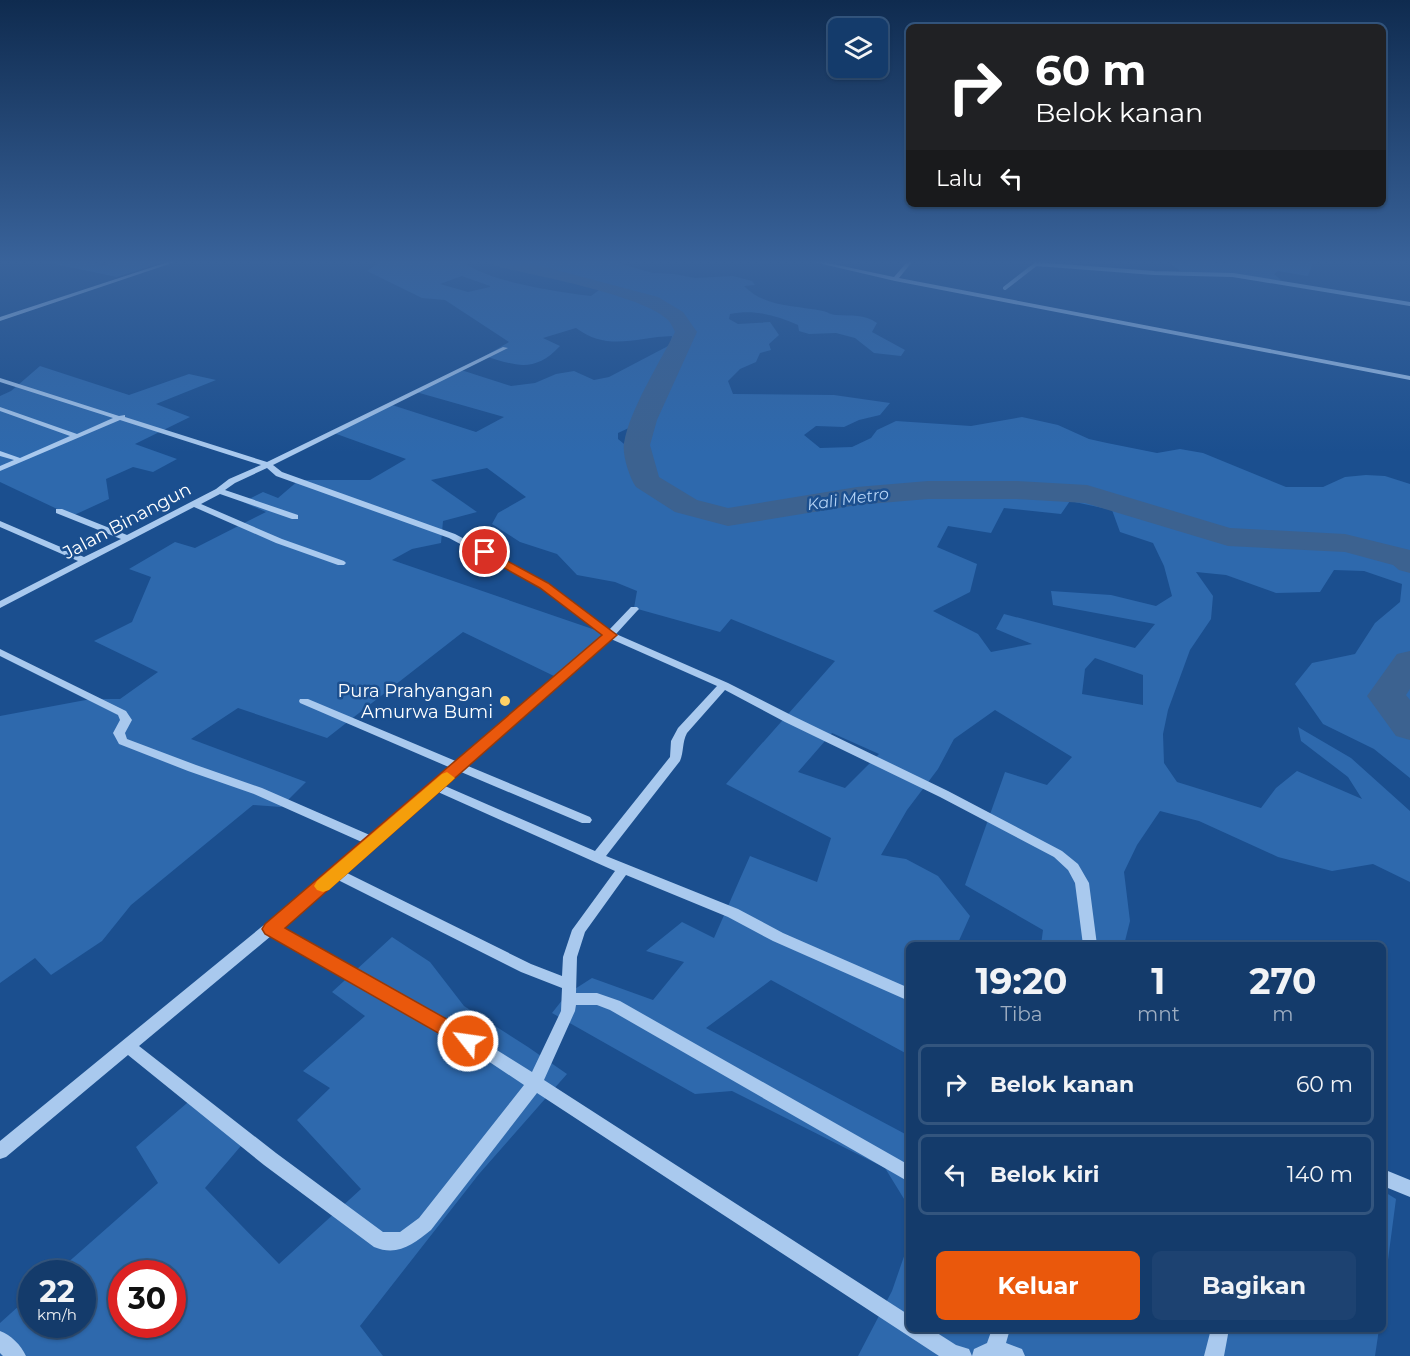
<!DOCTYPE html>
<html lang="id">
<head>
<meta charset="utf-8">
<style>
  body { margin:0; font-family:Montserrat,sans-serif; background:#1d4271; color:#f1f3f6; height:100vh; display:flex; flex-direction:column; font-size:22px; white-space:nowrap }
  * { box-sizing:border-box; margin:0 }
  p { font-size:20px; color:#9dadc1 }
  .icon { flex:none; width:33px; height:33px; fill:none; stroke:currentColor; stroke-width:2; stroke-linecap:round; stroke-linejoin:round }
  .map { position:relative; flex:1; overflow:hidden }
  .sheet { position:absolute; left:906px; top:942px; width:480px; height:390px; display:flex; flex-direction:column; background:#143b6b; border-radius:9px; box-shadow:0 2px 4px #0004,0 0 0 2px #33557e }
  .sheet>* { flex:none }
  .guide { position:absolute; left:906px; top:24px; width:480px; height:183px; border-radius:9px; box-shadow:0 2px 4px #0004,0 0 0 2px #33557e; background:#202124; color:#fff; overflow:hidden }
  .tools { position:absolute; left:828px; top:18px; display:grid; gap:12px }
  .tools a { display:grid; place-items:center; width:60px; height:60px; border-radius:9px; background:#143b6b; box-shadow:0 2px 4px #0004,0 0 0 2px #33557e; font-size:30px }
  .speed { position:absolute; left:18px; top:1260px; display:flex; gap:12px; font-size:30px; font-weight:700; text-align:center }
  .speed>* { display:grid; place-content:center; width:78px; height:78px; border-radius:50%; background:#143b6b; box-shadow:0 2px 4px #0004,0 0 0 2px #33557e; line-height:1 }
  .speed small { font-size:15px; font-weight:400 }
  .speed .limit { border:9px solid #d22; background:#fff; color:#111 }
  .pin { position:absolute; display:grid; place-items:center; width:51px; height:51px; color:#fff; margin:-26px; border:3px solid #fff; border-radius:50%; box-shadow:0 2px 6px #0007 }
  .me { position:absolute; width:66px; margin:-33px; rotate:300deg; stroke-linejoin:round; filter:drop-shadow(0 0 4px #0008) }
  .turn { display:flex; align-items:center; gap:21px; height:126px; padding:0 30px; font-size:27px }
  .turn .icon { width:78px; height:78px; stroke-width:2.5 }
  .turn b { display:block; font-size:42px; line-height:51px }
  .then { display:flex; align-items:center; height:57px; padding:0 30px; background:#0003; gap:12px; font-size:22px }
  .eta { display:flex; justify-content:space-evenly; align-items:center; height:102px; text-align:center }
  .eta b { font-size:36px; font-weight:700; line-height:42px }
  .action { display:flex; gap:12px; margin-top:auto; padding:12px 30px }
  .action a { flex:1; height:69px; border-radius:9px; background:#ea580c; color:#fff; font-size:24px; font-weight:700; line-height:69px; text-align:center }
  .action a+a { background:#1d4271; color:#f1f3f6 }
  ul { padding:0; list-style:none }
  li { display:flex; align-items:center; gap:18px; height:81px; margin:0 12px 9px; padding:0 18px; border:3px solid #33557e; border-radius:9px }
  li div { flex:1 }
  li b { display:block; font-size:22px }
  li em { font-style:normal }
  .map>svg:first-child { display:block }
  .green { fill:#2e69ad; fill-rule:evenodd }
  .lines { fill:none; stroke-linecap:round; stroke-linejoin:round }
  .stream { stroke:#9cc4f0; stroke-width:4 }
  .river { fill:#3c6290; fill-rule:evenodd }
  .minor { fill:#a9c9ee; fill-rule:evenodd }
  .route { fill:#ea580c; stroke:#983908; stroke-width:1.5 }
  .slow { fill:#f59e0b }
  .poi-dot { fill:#ffd166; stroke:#1b4f8f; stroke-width:2 }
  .labels { text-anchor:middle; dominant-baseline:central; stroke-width:5; stroke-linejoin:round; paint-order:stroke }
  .far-water-label { font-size:16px; font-style:italic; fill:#b5d3f5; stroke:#1b4f8f }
  .street-label { font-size:18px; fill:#fff; stroke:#1b4f8f }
  .poi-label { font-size:18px; fill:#fff; stroke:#1b4f8f; text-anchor:end }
</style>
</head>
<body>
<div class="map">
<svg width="1410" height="1356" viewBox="0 0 1410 1356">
  <rect width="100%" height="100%" fill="#1b4f8f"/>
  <!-- green -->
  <path class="green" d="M 45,262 L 85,262 L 104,265 L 116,262 L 163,262 L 117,277 Z
    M 380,262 L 463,262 C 489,282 558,292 591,296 L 603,287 L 502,262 L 614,262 L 653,273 L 674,274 L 695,278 L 733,276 L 752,281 L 755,285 L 744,286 C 766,308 795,305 823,311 C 828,312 831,315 836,315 C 852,316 864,314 877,323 L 872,332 L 905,350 L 901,356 L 874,353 L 855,338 L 836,333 L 809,334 L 799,331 L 798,325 C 776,315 754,309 730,314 L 729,319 L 738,324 L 770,322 L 779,335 L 769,344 L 771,350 L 760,353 L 756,362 L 740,369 L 728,381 L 733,394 L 834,395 L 890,403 L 880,415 L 859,420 L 844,427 L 816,426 L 804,435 L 820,448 L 852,447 L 871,438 L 877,430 L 896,421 L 971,426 L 1022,417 L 1058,425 L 1089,439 L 1107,443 L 1157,453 L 1180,449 L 1203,453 L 1286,487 L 1323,487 L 1345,477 L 1366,475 L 1385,476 L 1410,484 L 1410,778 L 1374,749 L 1323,724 L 1295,684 L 1312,663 L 1355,654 L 1375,623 L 1400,602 L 1402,584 L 1364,571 L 1334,570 L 1320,592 L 1276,593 L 1226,575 L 1196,572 L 1213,596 L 1211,619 L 1190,650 L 1168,710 L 1163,734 L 1164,763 L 1177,782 L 1261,808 L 1276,788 L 1297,771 L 1362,799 L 1348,777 L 1301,741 L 1298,727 L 1351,758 L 1410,811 L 1410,882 L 1373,864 L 1332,871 L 1278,857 L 1199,821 L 1160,811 L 1137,845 L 1124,872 L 1130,921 L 1124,945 L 1041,945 L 1043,930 L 965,885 L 1005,772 L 1047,785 L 1072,757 L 995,710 L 954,739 L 938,769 L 907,810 L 881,855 L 906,859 L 938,876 L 970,916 L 957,945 L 909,945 L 909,1055 L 771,980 L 706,1028 L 909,1136 L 909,1207 L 885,1168 L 732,1091 L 695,1094 L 552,1013 L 567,994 L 592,978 L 653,1000 L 684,962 L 646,951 L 682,922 L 714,938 L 750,856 L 817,882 L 831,838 L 726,784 L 835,661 L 731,619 L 720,632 L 634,608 L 637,591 L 615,582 L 577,575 L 557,554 L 520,542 L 492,524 L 498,513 L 526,497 L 487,468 L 431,480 L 477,512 L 443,521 L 441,543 L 412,549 L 392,560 L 610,635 L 554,676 L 463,632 L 327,738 L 238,708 L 191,739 L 306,782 L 281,807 L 253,805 L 131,905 L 102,941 L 51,975 L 35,958 L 0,983 L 0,716 L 91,699 L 120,699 L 158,672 L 94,641 L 132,622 L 151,577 L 129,569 L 175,542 L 195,548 L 266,512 L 243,502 L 263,492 L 278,498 L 299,480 L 370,480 L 406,459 L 331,432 L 389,404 L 476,432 L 504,417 L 416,392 L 458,369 L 511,386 L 535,383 L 556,374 L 574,371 L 594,380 L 609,377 L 670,345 L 672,336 C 637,337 608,352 576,328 L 543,338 L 560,346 C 535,373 516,366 485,356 L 509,342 L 445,300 L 422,298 L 367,271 ZM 462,276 L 490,286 L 490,287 L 468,292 L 440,284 ZM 644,421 L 637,445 L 640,457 L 618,439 L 618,433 ZM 1070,501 L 1112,510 L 1120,532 L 1153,543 L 1164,566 L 1172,596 L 1156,606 L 1111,595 L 1051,591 L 1053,605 L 1155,624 L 1135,648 L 1004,614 L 996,629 L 1032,644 L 991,652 L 978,634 L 933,611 L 970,592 L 977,564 L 937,547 L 948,526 L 991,533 L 1004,508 L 1061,514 ZM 1095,658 L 1143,675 L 1143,705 L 1082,694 L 1085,669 ZM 832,733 L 879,754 L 845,788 L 798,772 Z
    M 1207,262 L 1229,264 L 1232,262 L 1313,262 L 1308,276 L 1278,271 L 1274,274 L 1281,280 L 1271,282 L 1180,271 L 1173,265 L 1162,263 Z
    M 40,366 L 129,395 L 189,374 L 216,380 L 156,404 L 190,417 L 135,444 L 177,459 L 153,472 L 133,467 L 106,479 L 109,499 L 72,516 L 0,482 L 0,396 L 11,391 Z
    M 392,937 L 430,962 L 464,1006 L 528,1047 L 567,1074 L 479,1174 L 360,1326 L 383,1356 L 0,1356 L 0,1323 L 31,1295 L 32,1324 L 82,1324 L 82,1274 L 56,1273 L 158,1183 L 136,1147 L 194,1097 L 246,1140 L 205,1188 L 279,1264 L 361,1189 L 297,1120 L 330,1088 L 303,1071 L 365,1016 L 332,992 ZM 122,1274 L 172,1274 L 172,1324 L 122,1324 Z
    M 1383,1191 L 1396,1199 L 1383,1298 Z
    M 909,1242 L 909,1329 L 1379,1329 L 1375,1356 L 858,1356 L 892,1291 Z"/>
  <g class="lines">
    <!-- stream -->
    <path class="stream" d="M 1005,288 L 1036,264 L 1154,273 L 1233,275 L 1410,304"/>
    <!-- river -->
    <path class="river" d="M 493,262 L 526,262 L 658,297 L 683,312 L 697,332 L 657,420 L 650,445 L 659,477 L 697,500 L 728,508 L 857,487 L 928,481 L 1017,481 L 1087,485 L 1230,528 L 1345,534 L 1410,550 L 1410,573 L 1399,570 L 1393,565 L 1345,552 L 1228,546 L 1085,503 L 1017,499 L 928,499 L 857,505 L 728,526 L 675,512 L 636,487 C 629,477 622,454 624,443 C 630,409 659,364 675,332 C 673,328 671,323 668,320 C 643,295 533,275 495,266 Z
      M 1410,651 L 1410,689 L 1406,695 L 1410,700 L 1410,740 L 1396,736 L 1367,696 L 1397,654 Z"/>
    <!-- minor -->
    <path class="minor" d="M 168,262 L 175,262 L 0,321 L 0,317 Z
      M 814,262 L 823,262 L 894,277 L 907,262 L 912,262 L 899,278 L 1410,376 L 1410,380 L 895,281 Z
      M 503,347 L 508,348 L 273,465 L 282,472 L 455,534 L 547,583 L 609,630 L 631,607 L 637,607 L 639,609 L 637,611 L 616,634 L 728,683 L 793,716 L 948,791 L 1062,851 L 1078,864 L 1089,883 L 1097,945 L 1083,945 L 1075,883 L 1068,870 L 1054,857 L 940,797 L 785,722 L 725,690 L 687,733 C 682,742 684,752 680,761 L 606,856 L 738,909 L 783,933 L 909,988 L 909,1001 L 773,941 L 728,917 L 626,875 L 585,932 L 577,957 L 576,993 L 597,993 L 620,1001 L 909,1165 L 909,1182 L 610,1010 L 597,1005 L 576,1005 L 575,1011 L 544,1080 L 909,1315 L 909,1329 L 931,1329 L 956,1345 L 969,1349 L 972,1356 L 974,1349 L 987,1343 L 992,1329 L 1010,1329 L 1006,1343 L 1022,1349 L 1025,1356 L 939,1356 L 537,1093 L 431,1230 C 413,1244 398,1257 374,1247 L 264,1165 L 128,1055 L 6,1157 L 0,1159 L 0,1141 L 364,843 L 254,794 L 188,771 L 119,744 L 113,733 L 120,720 L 118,715 L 0,656 L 0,649 L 126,711 L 132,720 L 125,733 L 127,739 L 196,765 L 262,788 L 372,836 L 451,768 L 300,703 L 299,701 L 300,699 L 308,699 L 458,762 L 604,635 L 541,587 L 449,538 L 276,476 L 267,468 L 235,483 L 225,490 L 298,515 L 298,519 L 292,519 L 220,494 L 201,504 L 282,539 L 344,561 L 346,563 L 344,565 L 338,565 L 276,543 L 194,507 L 0,608 L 0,601 L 78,561 L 0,527 L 0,521 L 84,557 L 121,539 L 56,513 L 56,509 L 62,509 L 127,535 L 216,489 L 229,479 L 261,465 L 120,420 L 0,471 L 0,466 L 14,460 L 0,456 L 0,451 L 20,458 L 70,436 L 0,411 L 0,407 L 77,434 L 113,418 L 0,382 L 0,378 L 119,416 L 125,415 L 125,417 L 267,462 ZM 611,639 L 717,686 L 678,728 L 671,741 L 670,757 L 595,851 L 445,786 L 461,772 L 582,823 L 590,823 L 592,820 L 590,817 L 468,766 ZM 438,792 L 615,871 L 572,930 L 563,957 L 562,976 L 531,964 L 347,873 ZM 338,880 L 521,972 L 562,988 L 561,1011 L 532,1072 L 492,1047 L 281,928 ZM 271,936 L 482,1057 L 524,1085 L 419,1218 L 400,1232 L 383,1232 L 276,1153 L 139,1046 Z
      M 1383,1169 L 1410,1180 L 1410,1197 L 1383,1186 Z
      M 1211,1329 L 1229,1329 L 1224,1356 L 1204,1356 Z
      M 0,1331 C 11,1335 21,1345 26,1356 L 3,1356 L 0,1353 Z"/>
  </g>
  <!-- sky -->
  <linearGradient id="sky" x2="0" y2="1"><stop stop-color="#0f2b4f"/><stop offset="0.58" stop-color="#39639b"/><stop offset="1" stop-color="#39639b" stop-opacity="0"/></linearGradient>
  <rect width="1410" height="452" fill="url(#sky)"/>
  <!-- route -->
  <path class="route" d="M 485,549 L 548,583 L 617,635 L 285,928 L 475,1035 L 478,1041 L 475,1047 L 468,1050 L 265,934 L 262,929 L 265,924 L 602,635 L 540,588 L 481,555 L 480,552 Z"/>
  <!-- slow -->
  <path class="slow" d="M 447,772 L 455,778 L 452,781 L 329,890 L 323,892 L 317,890 L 314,886 L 317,881 L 442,774 Z"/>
  <!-- markers -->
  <circle class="poi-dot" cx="505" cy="701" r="6"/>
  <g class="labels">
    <!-- far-water labels -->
    <g class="far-water-label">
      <text transform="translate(848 499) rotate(-8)">Kali Metro</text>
    </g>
    <!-- street labels -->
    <g class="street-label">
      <text transform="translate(127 521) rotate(-28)">Jalan Binangun</text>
    </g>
    <!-- poi labels -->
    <g class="poi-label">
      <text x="493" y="691">Pura Prahyangan<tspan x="493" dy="21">Amurwa Bumi</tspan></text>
    </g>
  </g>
</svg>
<div class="tools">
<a><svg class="icon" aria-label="layers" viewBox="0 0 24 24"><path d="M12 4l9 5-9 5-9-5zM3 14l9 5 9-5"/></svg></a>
</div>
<div class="speed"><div>22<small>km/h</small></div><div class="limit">30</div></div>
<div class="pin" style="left:485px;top:552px;background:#d93025"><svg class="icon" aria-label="arrive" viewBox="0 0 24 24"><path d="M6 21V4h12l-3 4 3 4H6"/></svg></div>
<svg class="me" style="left:468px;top:1041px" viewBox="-20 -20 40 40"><circle r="17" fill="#ea580c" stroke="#fff" stroke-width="3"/><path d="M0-11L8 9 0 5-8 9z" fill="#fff"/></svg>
<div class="guide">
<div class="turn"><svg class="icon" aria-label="right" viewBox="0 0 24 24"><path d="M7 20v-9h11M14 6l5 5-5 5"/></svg><div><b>60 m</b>Belok kanan</div></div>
<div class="then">Lalu<svg class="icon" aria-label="left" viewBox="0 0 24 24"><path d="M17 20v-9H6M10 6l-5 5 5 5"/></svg></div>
</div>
<section class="sheet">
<div class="eta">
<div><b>19:20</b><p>Tiba</p></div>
<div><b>1</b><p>mnt</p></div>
<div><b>270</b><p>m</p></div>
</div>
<ul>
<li><svg class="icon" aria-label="right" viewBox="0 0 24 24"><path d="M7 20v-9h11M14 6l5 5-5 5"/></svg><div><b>Belok kanan</b></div><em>60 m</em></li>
<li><svg class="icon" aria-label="left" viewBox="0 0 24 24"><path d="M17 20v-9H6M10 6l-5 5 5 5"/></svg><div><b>Belok kiri</b></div><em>140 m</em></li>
</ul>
<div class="action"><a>Keluar</a><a>Bagikan</a></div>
</section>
</div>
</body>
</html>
